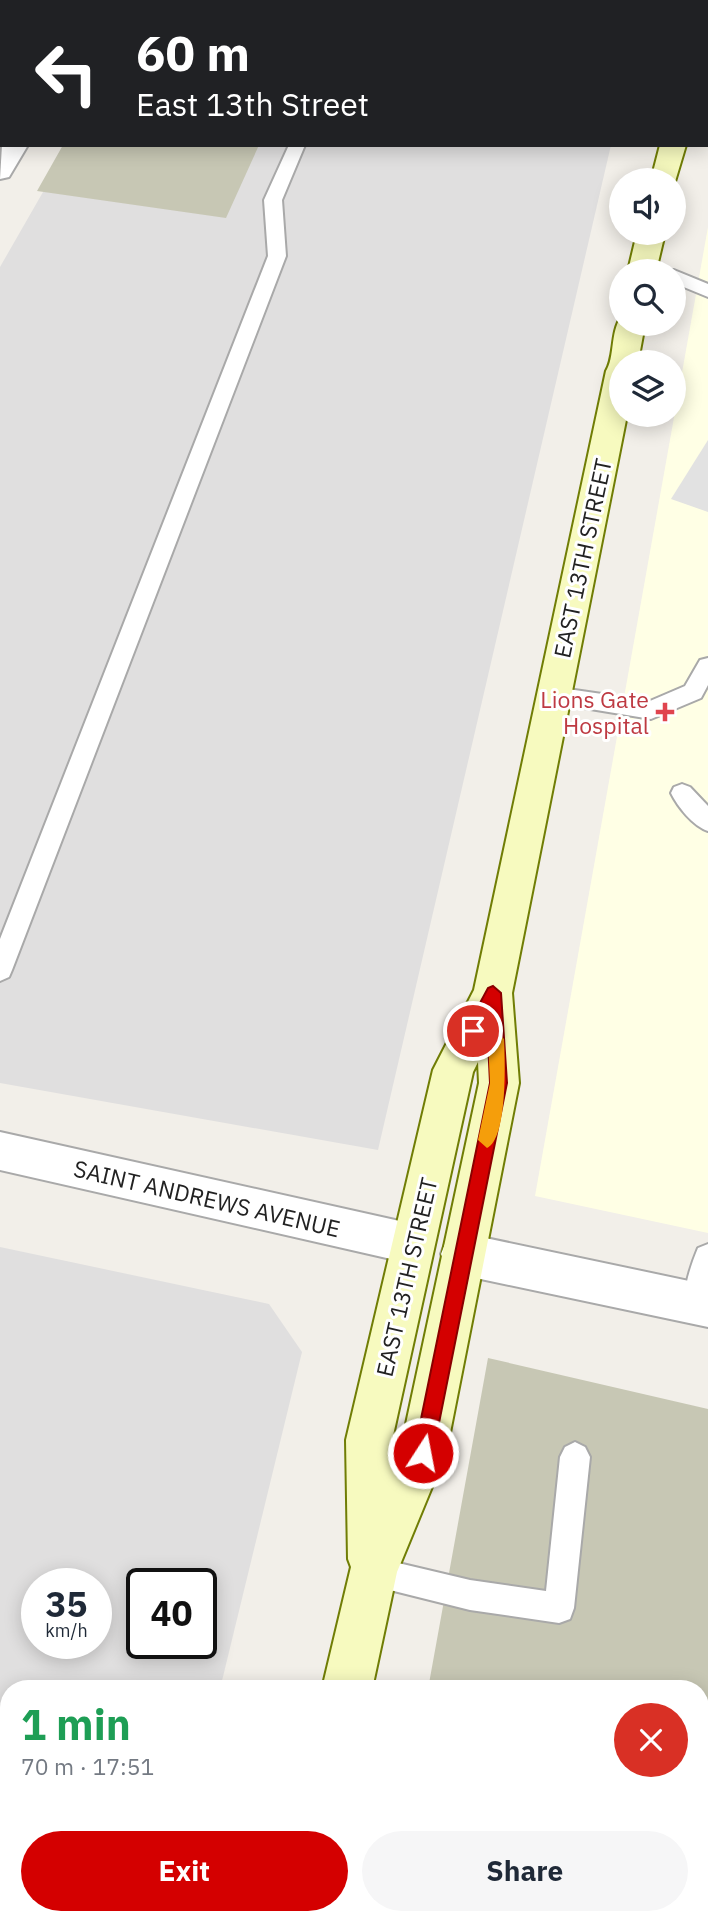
<!DOCTYPE html>
<html lang="en">
<head>
<meta charset="utf-8">
<style>
  body { margin:0; font-family:"IBM Plex Sans",sans-serif; background:#f6f6f7; color:#1f2937; height:100vh; display:flex; flex-direction:column; font-size:26px; white-space:nowrap }
  * { box-sizing:border-box; margin:0 }
  p { font-size:23px; color:#747a83 }
  .icon { flex:none; width:38px; height:38px; fill:none; stroke:currentColor; stroke-width:2; stroke-linecap:round; stroke-linejoin:round }
  .map { position:relative; flex:1; overflow:hidden }
  .side { position:absolute; left:0px; top:1680px; width:709px; height:245px; display:flex; flex-direction:column; background:#fff; border-radius:28px 28px 0 0; box-shadow:0 4px 18px #0003 }
  .side>* { flex:none }
  .top-card { position:absolute; left:0px; top:0px; width:709px; height:147px; box-shadow:0 4px 18px #0003; background:#202124; color:#fff; overflow:hidden }
  .fabs { position:absolute; left:609px; top:168px; display:grid; gap:14px }
  .fabs a { display:grid; place-items:center; width:77px; height:77px; border-radius:50%; background:#fff; box-shadow:0 4px 18px #0003; font-size:35px }
  .speed { position:absolute; left:21px; top:1568px; display:flex; gap:14px; font-size:35px; font-weight:700; text-align:center }
  .speed>* { display:grid; place-content:center; width:91px; height:91px; border-radius:50%; background:#fff; box-shadow:0 4px 18px #0003; line-height:1 }
  .speed small { font-size:18px; font-weight:400 }
  .speed .limit { border:4px solid #111; border-radius:10px; background:#fff; color:#111 }
  .pin { position:absolute; display:grid; place-items:center; width:60px; height:60px; color:#fff; margin:-30px; border:4px solid #fff; border-radius:50%; box-shadow:0 2px 7px #0007 }
  .me { position:absolute; width:77px; margin:-38px; rotate:11deg; stroke-linejoin:round; filter:drop-shadow(0 0 5px #0008) }
  .turn { display:flex; align-items:center; gap:24px; height:147px; padding:0 21px; font-size:32px }
  .turn .icon { width:91px; height:91px; stroke-width:2.5 }
  .turn b { display:block; font-size:49px; line-height:60px }
  .round { display:grid; place-items:center; flex:none; width:74px; height:74px; border-radius:37px; background:#f6f6f7 }
  .summary { display:flex; align-items:center; justify-content:space-between; height:119px; padding:0 21px }
  h1 { font-size:42px; font-weight:700; line-height:52px; color:#1e9e55 }
  .action { display:flex; gap:14px; margin-top:auto; padding:14px 21px }
  .action a { flex:1; height:80px; border-radius:42px; background:#d40000; color:#fff; font-size:28px; font-weight:700; line-height:80px; text-align:center }
  .action a+a { background:#f6f6f7; color:#1f2937 }
  .map>svg:first-child { display:block }
  .residential { fill:#e0dfdf; fill-rule:evenodd }
  .education { fill:#ffffe5 }
  .construction { fill:#c7c7b4 }
  .parking { fill:#e2e2e2 }
  .lines { fill:none; stroke-linecap:round; stroke-linejoin:round }
  .lane-casing { stroke:#a9a9a9; stroke-width:4 }
  .street-casing { stroke:#a9a9a9; stroke-width:4 }
  .secondary-casing { stroke:#707d05; stroke-width:4 }
  .lane { fill:#fff; fill-rule:evenodd }
  .street { fill:#fff; fill-rule:evenodd }
  .secondary { fill:#f7fabf; fill-rule:evenodd }
  .route { fill:#d40000; stroke:#8a0000; stroke-width:2 }
  .slow { fill:#f59e0b }
  .health-dot { fill:#e0444e; stroke:#fff; stroke-width:2.5 }
  .labels { text-anchor:middle; dominant-baseline:central; stroke-width:6; stroke-linejoin:round; paint-order:stroke }
  .street-label { font-size:23px; fill:#222; stroke:#fff }
  .health-label { font-size:23px; fill:#be3a42; stroke:#fff; text-anchor:end }
</style>
</head>
<body>
<div class="map">
<svg width="708" height="1925" viewBox="0 0 708 1925">
  <rect width="100%" height="100%" fill="#f2efe9"/>
  <!-- residential -->
  <path class="residential" d="M 70,145 L 611,145 L 378,1150 L 0,1083 L 0,267 Z
    M 0,1247 L 269,1304 L 302,1352 L 220,1689 L 9,1689 L 9,1916 L 165,1916 L 163,1925 L 0,1925 ZM 37,1584 L 96,1584 L 96,1643 L 37,1643 ZM 142,1584 L 201,1584 L 201,1643 L 142,1643 Z"/>
  <!-- education -->
  <path class="education" d="M 708,227 L 708,1233 L 535,1196 Z"/>
  <!-- construction -->
  <path class="construction" d="M 63,145 L 259,145 L 226,218 L 37,191 Z
    M 488,1358 L 708,1409 L 708,1925 L 384,1925 L 386,1916 L 700,1916 L 700,1689 L 428,1689 Z"/>
  <!-- parking -->
  <path class="parking" d="M 708,440 L 708,512 L 671,499 Z"/>
  <g class="lines">
    <!-- lane casing -->
    <g class="lane-casing">
      <path id="lane" d="M 393,0 L 409,0 L 393,2 Z
        M 289,145 L 305,145 L 282,200 L 286,256 L 12,970 L 9,977 L 0,981 L 0,939 L 268,256 L 264,200 Z
        M 674,270 L 708,284 L 708,297 L 674,283 L 674,271 L 671,271 Z
        M 708,658 L 708,685 L 701,698 L 651,719 L 554,703 L 546,701 L 543,695 L 546,689 L 554,687 L 650,701 L 685,686 L 700,660 Z
        M 682,784 L 690,787 L 708,806 L 708,831 C 693,826 678,807 671,793 L 674,787 Z
        M 708,1244 L 708,1310 L 697,1317 L 687,1313 C 680,1295 691,1265 698,1248 Z
        M 575,1442 L 585,1447 L 590,1457 L 574,1608 L 570,1619 L 559,1623 L 470,1610 L 362,1583 L 358,1572 L 362,1561 L 373,1557 L 470,1580 L 546,1591 L 560,1457 L 565,1447 Z
        M 700,1871 L 708,1873 L 708,1907 L 700,1905 Z
        M 542,1916 L 576,1916 L 575,1925 L 541,1925 Z"/>
    </g>
    <!-- street casing -->
    <g class="street-casing">
      <path id="street" d="M 90,0 L 114,0 L 89,2 Z
        M 2,145 L 28,145 L 9,177 L 0,179 Z
        M 0,1132 L 413,1224 L 428,1230 L 434,1244 L 428,1258 L 413,1264 L 0,1170 Z
        M 462,1233 L 708,1285 L 708,1327 L 462,1275 L 447,1269 L 441,1254 L 447,1239 Z"/>
    </g>
    <!-- secondary casing -->
    <g class="secondary-casing">
      <path id="secondary" d="M 693,0 L 708,0 L 708,8 L 707,2 Z
        M 0,18 L 2,18 L 2,32 L 0,32 Z
        M 707,108 L 708,108 L 708,124 L 707,124 Z
        M 660,145 L 686,145 L 674,185 L 674,180 L 651,180 Z
        M 637,233 L 665,233 L 656,271 L 628,271 Z
        M 621,317 L 621,324 L 645,324 L 638,362 L 621,362 L 621,415 L 627,415 L 512,993 L 519,1083 L 446,1453 L 397,1572 L 372,1689 L 322,1689 L 351,1567 L 348,1559 L 346,1440 L 433,1070 L 474,990 L 606,371 C 615,357 610,333 621,317 ZM 478,1062 L 479,1083 L 400,1452 L 393,1469 L 392,1440 L 473,1072 Z
        M 270,1916 L 323,1916 L 322,1925 L 268,1925 Z"/>
    </g>
    <!-- lane -->
    <use href="#lane" class="lane"/>
    <!-- street -->
    <use href="#street" class="street"/>
    <!-- secondary -->
    <use href="#secondary" class="secondary"/>
  </g>
  <!-- route -->
  <path class="route" d="M 493,986 L 501,993 L 507,1083 L 433,1453 L 430,1460 L 423,1462 L 417,1460 L 414,1453 L 490,1083 L 487,1021 L 479,1037 L 473,1039 L 465,1031 L 488,988 Z"/>
  <!-- slow -->
  <path class="slow" d="M 496,1031 L 504,1039 C 505,1059 508,1139 487,1148 L 478,1140 L 490,1083 L 488,1039 Z"/>
  <!-- markers -->
  <path class="health-dot" d="M661.5 701.5h7v7h7v7h-7v7h-7v-7h-7v-7h7z"/>
  <g class="labels">
    <!-- street labels -->
    <g class="street-label">
      <text transform="translate(582 558) rotate(-78)">EAST 13TH STREET</text>
      <text transform="translate(207 1198) rotate(13)">SAINT ANDREWS AVENUE</text>
      <text transform="translate(406 1277) rotate(-77)">EAST 13TH STREET</text>
    </g>
    <!-- health labels -->
    <g class="health-label">
      <text x="649" y="699">Lions Gate<tspan x="649" dy="26">Hospital</tspan></text>
    </g>
  </g>
</svg>
<div class="fabs">
<a><svg class="icon" aria-label="sound" viewBox="0 0 24 24"><path d="M4 9h4l5-4v14l-5-4H4zM17 9q2 3 0 6"/></svg></a>
<a><svg class="icon" aria-label="search" viewBox="0 0 24 24"><circle cx="10" cy="10" r="6"/><path d="M15 15l6 6"/></svg></a>
<a><svg class="icon" aria-label="layers" viewBox="0 0 24 24"><path d="M12 4l9 5-9 5-9-5zM3 14l9 5 9-5"/></svg></a>
</div>
<div class="speed"><div>35<small>km/h</small></div><div class="limit">40</div></div>
<div class="pin" style="left:473px;top:1031px;background:#d93025"><svg class="icon" aria-label="arrive" viewBox="0 0 24 24"><path d="M6 21V4h12l-3 4 3 4H6"/></svg></div>
<svg class="me" style="left:423px;top:1453px" viewBox="-20 -20 40 40"><circle r="17" fill="#d40000" stroke="#fff" stroke-width="3"/><path d="M0-11L8 9 0 5-8 9z" fill="#fff"/></svg>
<div class="top-card">
<div class="turn"><svg class="icon" aria-label="left" viewBox="0 0 24 24"><path d="M17 20v-9H6M10 6l-5 5 5 5"/></svg><div><b>60 m</b>East 13th Street</div></div>
</div>
<section class="side">
<div class="summary"><div><h1>1 min</h1><p>70 m · 17:51</p></div><a class="round" style="background:#d93025;color:#fff"><svg class="icon" aria-label="close" viewBox="0 0 24 24"><path d="M6 6l12 12M18 6L6 18"/></svg></a></div>
<div class="action"><a>Exit</a><a>Share</a></div>
</section>
</div>
</body>
</html>
